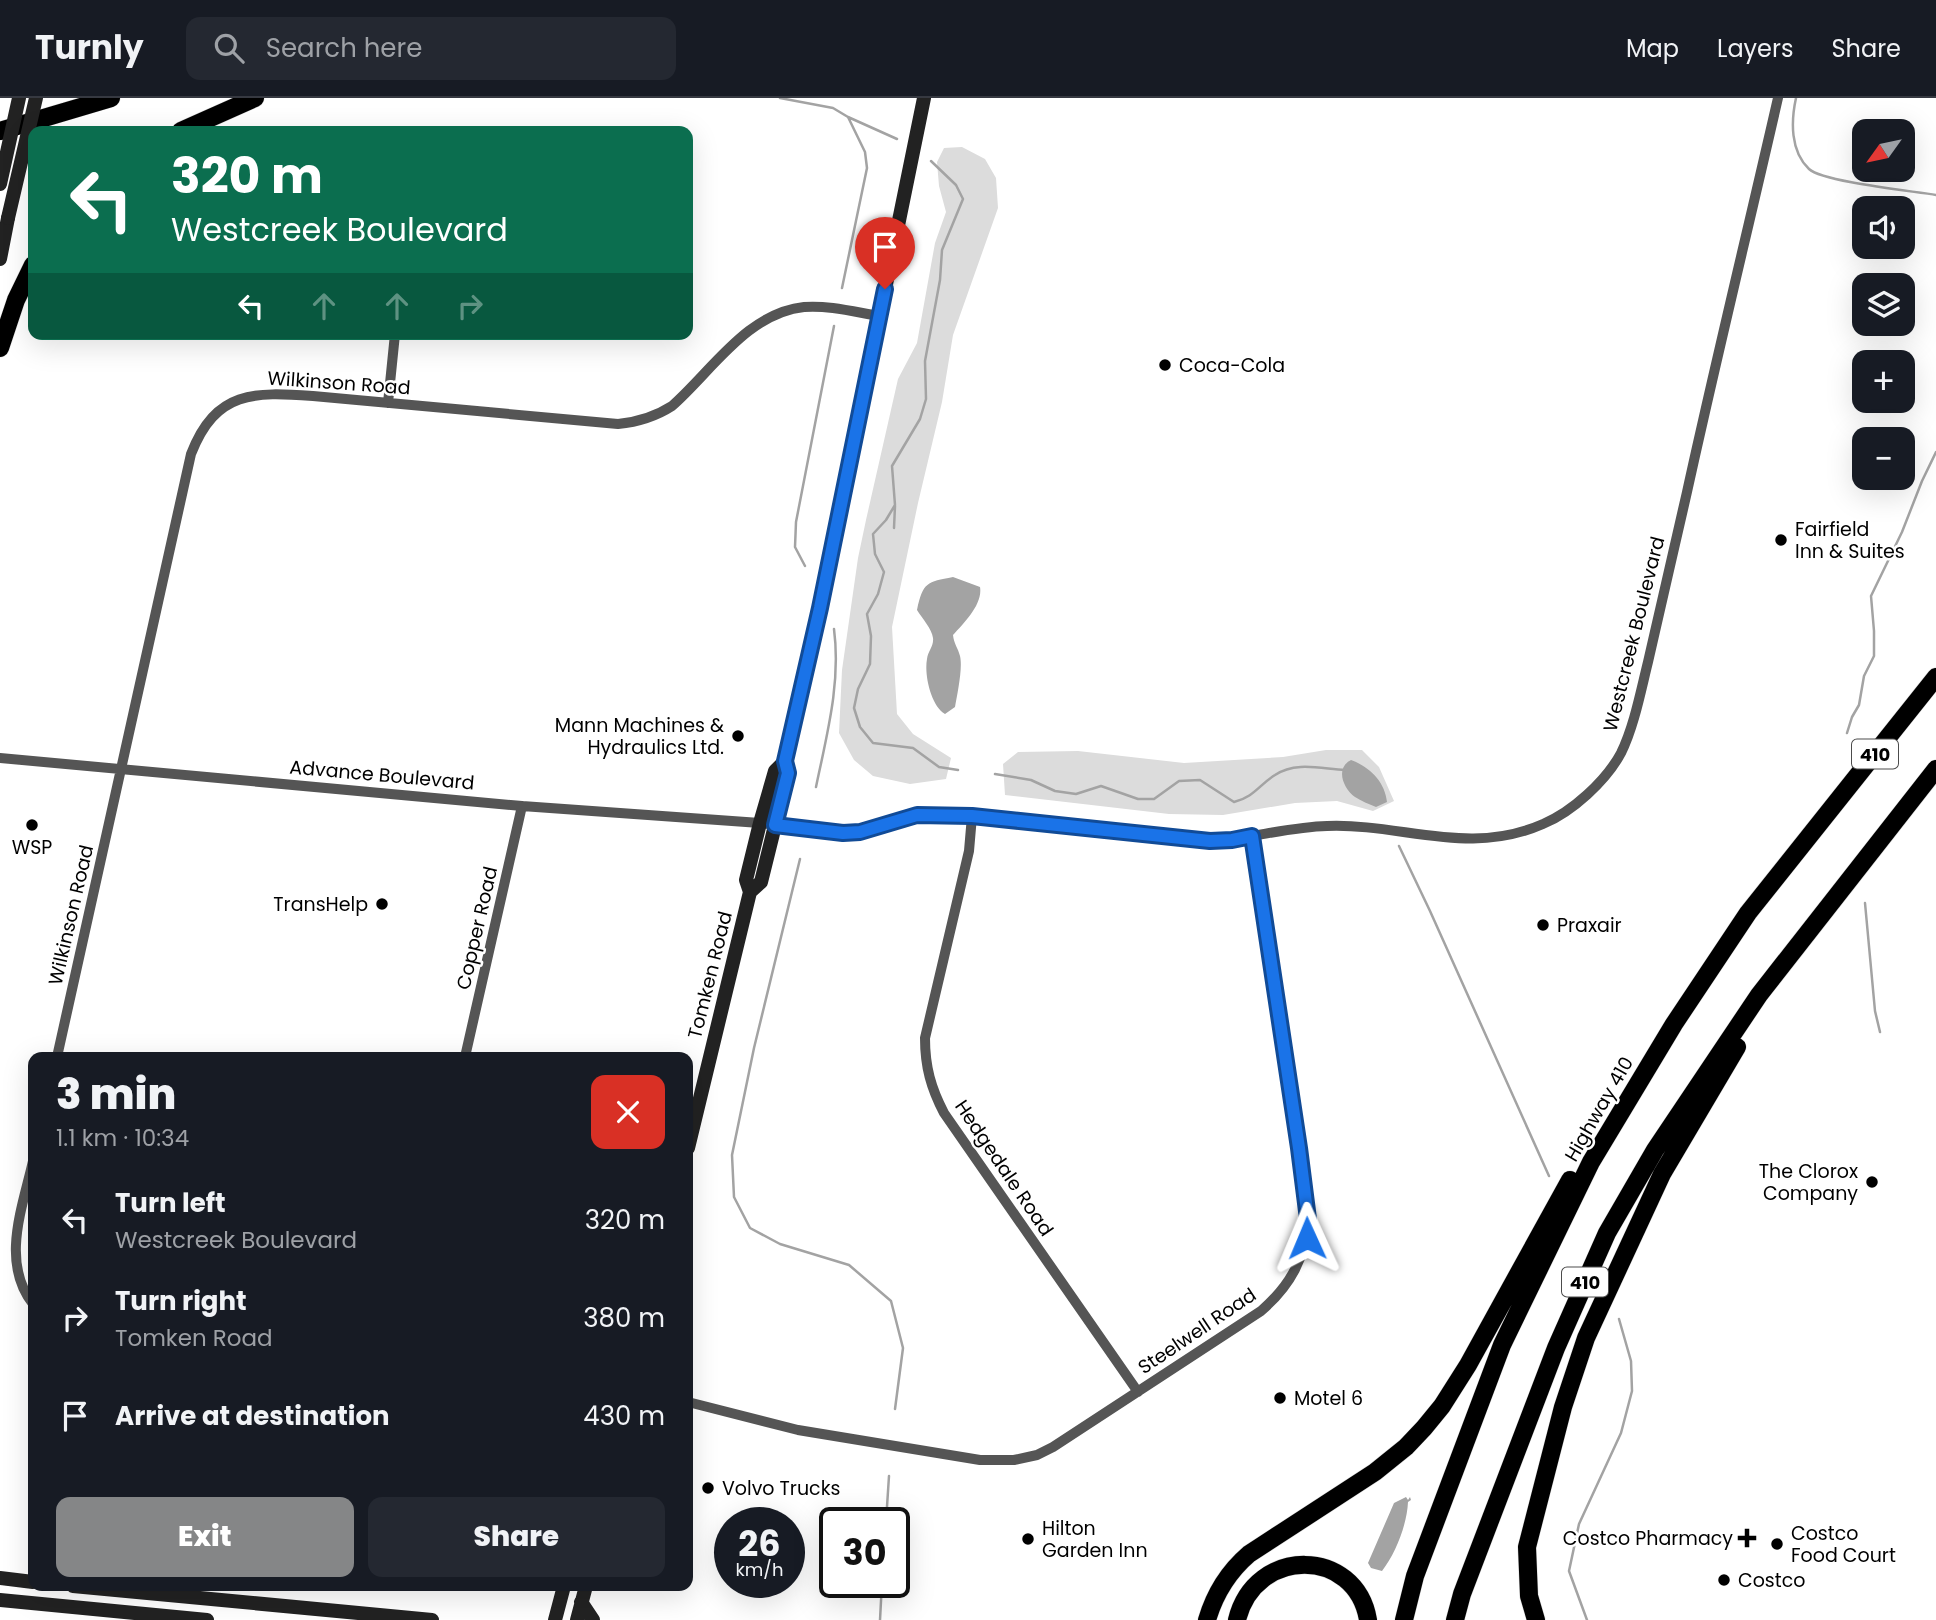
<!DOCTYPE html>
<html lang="en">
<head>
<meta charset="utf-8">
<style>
  body { margin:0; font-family:Poppins,sans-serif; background:#242831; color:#f1f3f6; height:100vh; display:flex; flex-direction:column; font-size:26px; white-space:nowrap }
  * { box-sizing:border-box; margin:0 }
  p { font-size:23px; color:#9ea1a6 }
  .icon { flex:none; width:38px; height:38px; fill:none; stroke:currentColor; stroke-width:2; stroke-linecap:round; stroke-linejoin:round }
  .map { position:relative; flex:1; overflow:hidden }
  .details { position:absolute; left:28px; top:954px; width:665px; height:539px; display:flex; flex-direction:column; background:#171b24; border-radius:14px; box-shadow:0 7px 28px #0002 }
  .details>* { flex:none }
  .guide { position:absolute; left:28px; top:28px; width:665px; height:214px; border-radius:14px; box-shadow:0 7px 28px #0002; background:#0b6e4f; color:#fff; overflow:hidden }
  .needle { width:46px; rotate:237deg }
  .tools { position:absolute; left:1852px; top:21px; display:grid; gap:14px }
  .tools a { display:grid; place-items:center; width:63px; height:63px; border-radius:14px; background:#171b24; box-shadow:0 7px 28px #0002; font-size:35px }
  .speed { position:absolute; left:714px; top:1409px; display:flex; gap:14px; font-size:35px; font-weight:700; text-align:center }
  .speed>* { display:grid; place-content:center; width:91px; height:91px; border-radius:50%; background:#171b24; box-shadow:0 7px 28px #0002; line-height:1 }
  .speed small { font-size:18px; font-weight:400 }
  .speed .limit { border:4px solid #111; border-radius:10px; background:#fff; color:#111 }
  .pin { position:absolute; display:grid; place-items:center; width:60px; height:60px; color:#fff; margin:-72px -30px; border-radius:50% 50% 50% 0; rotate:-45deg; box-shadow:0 0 7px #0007 }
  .pin .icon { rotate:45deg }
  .me { position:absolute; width:77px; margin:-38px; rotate:359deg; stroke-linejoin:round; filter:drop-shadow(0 0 5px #0008) }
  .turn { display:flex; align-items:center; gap:24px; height:147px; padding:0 28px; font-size:32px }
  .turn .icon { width:91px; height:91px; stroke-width:2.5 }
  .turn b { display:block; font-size:49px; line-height:60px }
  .lanes { display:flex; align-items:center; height:66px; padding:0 28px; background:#0003; justify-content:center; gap:35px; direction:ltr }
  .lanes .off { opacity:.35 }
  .round { display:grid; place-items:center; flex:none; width:74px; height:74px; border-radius:14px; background:#242831 }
  .overview { display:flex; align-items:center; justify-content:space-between; height:119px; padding:0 28px }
  h1 { font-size:42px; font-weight:800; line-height:52px }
  .cta { display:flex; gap:14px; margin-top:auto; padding:14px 28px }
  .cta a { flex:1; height:80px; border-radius:14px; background:#858687; color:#fff; font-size:28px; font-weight:800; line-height:80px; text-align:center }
  .cta a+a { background:#242831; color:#f1f3f6 }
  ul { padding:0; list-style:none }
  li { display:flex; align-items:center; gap:21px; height:98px; padding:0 28px }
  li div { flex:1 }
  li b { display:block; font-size:26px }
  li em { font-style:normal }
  header { display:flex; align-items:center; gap:42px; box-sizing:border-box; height:98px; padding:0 35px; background:#171b24; border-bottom:2px solid #363941 }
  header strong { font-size:33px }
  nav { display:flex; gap:38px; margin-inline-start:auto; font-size:24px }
  .search { width:490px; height:63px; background:#242831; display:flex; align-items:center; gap:18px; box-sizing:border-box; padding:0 24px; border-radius:14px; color:#9ea1a6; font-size:26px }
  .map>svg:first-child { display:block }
  .green { fill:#dcdcdc }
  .water { fill:#a3a3a3 }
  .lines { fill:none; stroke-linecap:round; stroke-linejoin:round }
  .stream { stroke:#a3a3a3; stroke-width:2.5 }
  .highway-casing { stroke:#dbdbdb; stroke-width:19 }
  .street { stroke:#555; stroke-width:10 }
  .secondary { stroke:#222; stroke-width:14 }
  .highway { stroke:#000; stroke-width:18 }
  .secondary-bridge { stroke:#222; stroke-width:14 }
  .route-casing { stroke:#114b97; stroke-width:18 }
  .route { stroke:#1a73e8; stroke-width:12 }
  .poi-dot { fill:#000; stroke:#fff; stroke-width:2.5 }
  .labels { text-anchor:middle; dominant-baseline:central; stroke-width:5; stroke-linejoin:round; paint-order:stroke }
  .shield { fill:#fff; stroke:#4c4c4c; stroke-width:2 }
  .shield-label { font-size:18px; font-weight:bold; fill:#000 }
  .poi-label { font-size:19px; fill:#000; stroke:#fff; text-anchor:start }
  .street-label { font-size:19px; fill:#000; stroke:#fff }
</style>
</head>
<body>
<header>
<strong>Turnly</strong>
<div class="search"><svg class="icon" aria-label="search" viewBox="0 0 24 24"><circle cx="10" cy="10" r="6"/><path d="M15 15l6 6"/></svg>Search here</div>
<nav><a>Map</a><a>Layers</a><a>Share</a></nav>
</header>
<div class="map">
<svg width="1936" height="1522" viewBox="0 0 1936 1522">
  <rect width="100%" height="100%" fill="#fff"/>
  <!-- green -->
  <path class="green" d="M 962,49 L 985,61 L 996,80 L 998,110 L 953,237 L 942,304 L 918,405 L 892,529 L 897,616 L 913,636 L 951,660 L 946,681 L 910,686 L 873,678 L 854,662 L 839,635 L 842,572 L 858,460 L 866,422 L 898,281 L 917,245 L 935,145 L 946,114 L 939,88 L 937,64 L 944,50 Z
    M 1326,652 L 1362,652 L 1379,669 L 1394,703 L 1373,713 L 1337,703 L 1295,705 L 1223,717 L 1169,716 L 1005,697 L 1003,666 L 1018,654 L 1078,653 L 1184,665 L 1283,659 Z"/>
  <!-- water -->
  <path class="water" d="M 953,479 L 980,489 C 983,506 964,525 953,537 C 954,546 958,550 960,558 C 963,570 957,597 955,609 L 945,616 C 931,608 924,577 927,561 C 928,553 934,548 933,540 C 932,531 922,520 917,512 C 923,484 927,484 953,479 Z
    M 1351,662 C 1370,669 1385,684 1387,704 L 1376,709 C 1369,706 1361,703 1355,699 C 1343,690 1335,670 1351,662 Z
    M 1406,1399 L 1408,1402 L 1410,1399 L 1411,1402 L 1408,1404 C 1407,1426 1396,1455 1382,1473 L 1371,1470 L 1368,1465 L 1394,1405 Z"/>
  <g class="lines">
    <!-- stream -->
    <path class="stream" d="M 780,0 L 833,10 L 848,19 L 897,41
      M 1796,0 C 1791,23 1790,53 1809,71 C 1823,84 1913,93 1936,97
      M 931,63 L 956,87 L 963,101 L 942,152 L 940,182 L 925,263 L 926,301 L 920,321 L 892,368 L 895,407 L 886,422 L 873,436 L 875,456 L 884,474 L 878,496 L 867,516 L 871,538 L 870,566 L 858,591 L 854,610 L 860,629 L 873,645 L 913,650 L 939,669 L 958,672
      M 842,190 L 867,70 L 865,54 L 848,19
      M 894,430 L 895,408
      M 805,468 L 795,449 L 796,424 L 834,228
      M 1847,635 L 1852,619 L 1859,607 L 1864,578 L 1874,558 L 1874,533 L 1871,498 L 1902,434 L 1922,383 L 1936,354
      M 995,676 L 1031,682 L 1055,693 L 1076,696 L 1101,688 L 1138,701 L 1154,701 L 1179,683 L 1200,682 L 1234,704 C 1254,699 1259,687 1275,677 C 1296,663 1322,671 1345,672
      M 816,689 C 827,636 841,585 834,531
      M 1399,748 L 1430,813 L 1549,1078
      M 800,761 L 754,950 L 732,1057 L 734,1099 L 750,1130 L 780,1146 L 849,1167 L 891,1203 L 903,1250 L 895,1311
      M 1865,805 L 1875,913 L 1880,934
      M 886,1424 L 889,1378
      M 880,1522 L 882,1484
      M 1587,1522 L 1569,1473 L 1579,1426 L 1621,1335 L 1632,1293 L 1631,1263 L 1619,1221"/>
    <!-- highway casing -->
    <g class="highway-casing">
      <path id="highway" d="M 0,33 L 111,0
        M 181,33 L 255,0
        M 0,250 L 16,202 L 33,167
        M 1207,1522 C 1215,1495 1228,1474 1249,1456 L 1375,1374 L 1406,1349 L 1424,1330 L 1442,1308 L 1468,1267 L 1570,1082
        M 1237,1522 C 1255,1448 1356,1449 1368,1522
        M 1404,1522 L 1415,1478 L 1502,1247 L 1591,1064 L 1674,926 L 1748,815 L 1936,579
        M 1455,1522 L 1462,1496 L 1556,1250 L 1607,1135 L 1655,1052 L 1759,897 L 1936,671
        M 1536,1522 L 1529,1498 L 1527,1449 L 1563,1309 L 1586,1240 L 1662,1076 L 1737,949"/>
    </g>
    <!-- street -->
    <path class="street" d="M 388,305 L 395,236
      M 0,660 L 522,708 L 760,725 L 843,735 L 860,734 L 917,717 L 972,718 L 1210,743 C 1249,741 1288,729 1327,728 C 1402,725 1468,759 1543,726 C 1572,714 1606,683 1621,655 C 1634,629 1641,592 1648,564 C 1661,507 1674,451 1687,394 C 1716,262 1748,131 1778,0
      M 972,718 L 969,753 L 925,940 C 925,969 931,990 944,1015 L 1138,1294
      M 57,959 L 191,356 C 216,292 254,294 313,298 L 618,326 C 638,324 655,319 672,308 C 711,274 747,215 804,209 C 828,207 855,214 879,218
      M 465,959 L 522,708
      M 33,1063 C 23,1108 0,1164 33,1206
      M 688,1304 L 798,1332 L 980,1362 L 1014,1362 L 1037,1357 L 1053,1349 L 1261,1213 C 1291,1187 1305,1160 1309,1121 L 1252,738"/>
    <!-- secondary -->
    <path class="secondary" d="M 0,161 L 8,120
      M 750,794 L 761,784 L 788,675 L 785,663 L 820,510 L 924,0
      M 688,1050 L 750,794 L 746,782 L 760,725 L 775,673 L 785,663
      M 0,1480 L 33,1484
      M 73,1488 L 432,1522
      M 0,1502 L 207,1522
      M 581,1504 L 593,1522
      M 555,1522 L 564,1488
      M 577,1522 L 586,1488"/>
    <!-- highway -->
    <use href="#highway" class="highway"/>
    <!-- secondary-bridge -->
    <path class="secondary-bridge" d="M 0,86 L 19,0
      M 8,120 L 36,0"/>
  </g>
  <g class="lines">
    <!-- route casing -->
    <g class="route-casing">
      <path id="route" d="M 885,191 L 820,510 L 785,663 L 788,675 L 775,727 L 843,735 L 860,734 L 917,717 L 972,718 L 1210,743 L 1232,742 L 1252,738 L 1299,1050 L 1308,1121 L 1307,1140"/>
    </g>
    <!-- route -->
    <use href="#route" class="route"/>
  </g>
  <!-- markers -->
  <g class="poi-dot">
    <circle cx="1165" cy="267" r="7"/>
    <circle cx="1781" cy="442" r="7"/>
    <circle cx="738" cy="638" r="7"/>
    <circle cx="32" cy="727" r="7"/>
    <circle cx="382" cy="806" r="7"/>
    <circle cx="1543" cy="827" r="7"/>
    <circle cx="1872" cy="1084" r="7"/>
    <circle cx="1280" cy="1300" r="7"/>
    <circle cx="708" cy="1390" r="7"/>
    <path d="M1743.5 1429.5h7v7h7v7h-7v7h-7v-7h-7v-7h7z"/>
    <circle cx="1028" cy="1441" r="7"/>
    <circle cx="1777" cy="1446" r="7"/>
    <circle cx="1724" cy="1482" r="7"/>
  </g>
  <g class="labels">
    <!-- shield labels -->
    <g class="shield">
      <rect x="1852" y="641.5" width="46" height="29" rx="5"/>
      <rect x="1562" y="1169.5" width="46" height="29" rx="5"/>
    </g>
    <g class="shield-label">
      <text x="1875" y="656">410</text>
      <text x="1585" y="1184">410</text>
    </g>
    <!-- poi labels -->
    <g class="poi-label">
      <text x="1179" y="267">Coca-Cola</text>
      <text x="1795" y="431">Fairfield<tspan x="1795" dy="22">Inn &amp; Suites</tspan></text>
      <text x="724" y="627" text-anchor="end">Mann Machines &amp;<tspan x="724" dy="22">Hydraulics Ltd.</tspan></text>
      <text x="32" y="749" text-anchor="middle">WSP</text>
      <text x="368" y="806" text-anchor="end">TransHelp</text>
      <text x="1557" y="827">Praxair</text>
      <text x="1858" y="1073" text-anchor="end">The Clorox<tspan x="1858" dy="22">Company</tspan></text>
      <text x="1294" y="1300">Motel 6</text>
      <text x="722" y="1390">Volvo Trucks</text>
      <text x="1042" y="1430">Hilton<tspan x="1042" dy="22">Garden Inn</tspan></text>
      <text x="1791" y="1435">Costco<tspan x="1791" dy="22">Food Court</tspan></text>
      <text x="1733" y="1440" text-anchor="end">Costco Pharmacy</text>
      <text x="1738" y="1482">Costco</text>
    </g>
    <!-- street labels -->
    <g class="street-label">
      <text transform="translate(339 285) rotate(4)">Wilkinson Road</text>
      <text transform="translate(1634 536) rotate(-76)">Westcreek Boulevard</text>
      <text transform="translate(382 677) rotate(5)">Advance Boulevard</text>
      <text transform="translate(71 817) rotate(-77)">Wilkinson Road</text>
      <text transform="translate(477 830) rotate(-77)">Copper Road</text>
      <text transform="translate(710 877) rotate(-76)">Tomken Road</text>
      <text transform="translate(1599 1011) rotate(-60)">Highway 410</text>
      <text transform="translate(1004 1070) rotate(56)">Hedgedale Road</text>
      <text transform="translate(1197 1233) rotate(-34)">Steelwell Road</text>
    </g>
  </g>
</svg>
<div class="tools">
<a><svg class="needle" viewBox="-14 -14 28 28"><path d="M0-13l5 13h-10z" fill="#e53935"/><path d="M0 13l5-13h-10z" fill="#9ea1a6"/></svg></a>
<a><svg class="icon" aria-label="sound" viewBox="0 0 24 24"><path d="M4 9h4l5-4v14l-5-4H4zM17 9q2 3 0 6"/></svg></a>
<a><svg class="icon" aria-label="layers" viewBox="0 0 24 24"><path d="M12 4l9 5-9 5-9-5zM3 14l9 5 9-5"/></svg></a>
<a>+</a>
<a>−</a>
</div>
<div class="speed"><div>26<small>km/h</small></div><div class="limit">30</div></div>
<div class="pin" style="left:885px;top:191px;background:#d93025"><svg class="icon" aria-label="arrive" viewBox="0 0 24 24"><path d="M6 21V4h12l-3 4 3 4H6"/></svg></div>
<svg class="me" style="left:1307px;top:1140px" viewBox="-20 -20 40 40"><path d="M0-17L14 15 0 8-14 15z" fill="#1a73e8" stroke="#fff" stroke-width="4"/></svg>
<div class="guide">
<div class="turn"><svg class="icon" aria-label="left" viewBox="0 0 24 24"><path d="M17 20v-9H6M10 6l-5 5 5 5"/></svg><div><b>320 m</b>Westcreek Boulevard</div></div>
<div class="lanes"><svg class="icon" aria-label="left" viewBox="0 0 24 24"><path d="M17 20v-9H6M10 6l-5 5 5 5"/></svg><svg class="icon off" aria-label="ahead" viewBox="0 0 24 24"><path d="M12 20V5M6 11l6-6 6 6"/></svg><svg class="icon off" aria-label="ahead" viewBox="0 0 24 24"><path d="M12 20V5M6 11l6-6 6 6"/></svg><svg class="icon off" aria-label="right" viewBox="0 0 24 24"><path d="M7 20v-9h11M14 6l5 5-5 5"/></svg></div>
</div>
<section class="details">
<div class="overview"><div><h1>3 min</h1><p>1.1 km · 10:34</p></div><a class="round" style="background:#d93025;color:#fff"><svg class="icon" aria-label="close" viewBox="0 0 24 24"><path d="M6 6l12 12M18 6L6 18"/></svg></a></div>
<ul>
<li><svg class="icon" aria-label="left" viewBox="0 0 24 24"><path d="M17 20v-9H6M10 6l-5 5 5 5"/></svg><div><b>Turn left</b><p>Westcreek Boulevard</p></div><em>320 m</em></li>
<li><svg class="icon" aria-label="right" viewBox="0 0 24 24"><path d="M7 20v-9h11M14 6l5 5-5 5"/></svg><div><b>Turn right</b><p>Tomken Road</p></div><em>380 m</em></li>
<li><svg class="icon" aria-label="arrive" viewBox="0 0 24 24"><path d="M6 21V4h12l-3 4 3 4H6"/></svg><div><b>Arrive at destination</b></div><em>430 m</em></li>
</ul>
<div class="cta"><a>Exit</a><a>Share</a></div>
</section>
</div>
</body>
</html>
